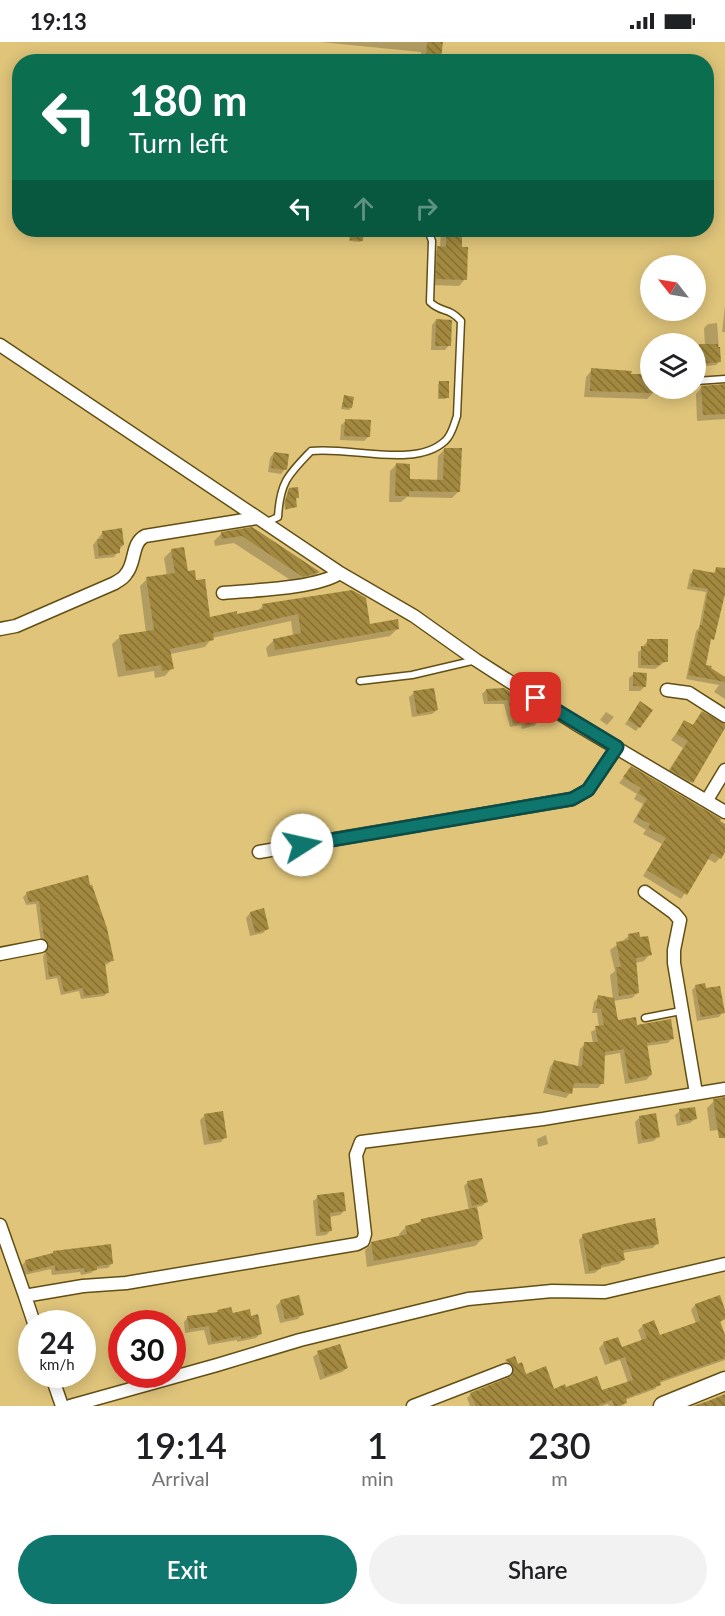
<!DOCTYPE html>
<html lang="en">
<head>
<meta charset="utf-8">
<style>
  body { margin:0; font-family:Lato,sans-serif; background:#f2f2f2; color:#202124; height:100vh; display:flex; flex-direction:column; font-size:22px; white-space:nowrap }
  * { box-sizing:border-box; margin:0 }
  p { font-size:20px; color:#757577 }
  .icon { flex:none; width:33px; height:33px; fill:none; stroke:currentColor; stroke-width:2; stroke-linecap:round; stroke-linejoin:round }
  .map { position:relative; height:1364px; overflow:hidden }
  .drawer { display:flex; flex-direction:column; background:#fff; flex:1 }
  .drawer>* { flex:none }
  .top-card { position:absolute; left:12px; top:12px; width:702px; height:183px; border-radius:24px; box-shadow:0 3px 15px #0003; background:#0b6e4f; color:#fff; overflow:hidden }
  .needle { width:39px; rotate:301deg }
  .buttons { position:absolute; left:640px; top:213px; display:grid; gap:12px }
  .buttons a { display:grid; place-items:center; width:66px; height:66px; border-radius:50%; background:#fff; box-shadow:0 3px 15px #0003; font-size:30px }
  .speed { position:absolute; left:18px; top:1268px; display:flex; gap:12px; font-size:30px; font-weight:700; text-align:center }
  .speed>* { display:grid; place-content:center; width:78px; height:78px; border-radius:50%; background:#fff; box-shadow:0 3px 15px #0003; line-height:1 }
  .speed small { font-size:15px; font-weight:400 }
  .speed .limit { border:9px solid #d22; background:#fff; color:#111 }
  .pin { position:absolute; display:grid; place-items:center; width:51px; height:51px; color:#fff; margin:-26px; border-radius:12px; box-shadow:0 3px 9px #0006 }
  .me { position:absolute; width:66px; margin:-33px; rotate:80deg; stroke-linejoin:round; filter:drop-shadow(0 0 4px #0008) }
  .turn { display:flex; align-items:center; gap:21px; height:126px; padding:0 18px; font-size:27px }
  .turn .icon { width:78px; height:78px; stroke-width:2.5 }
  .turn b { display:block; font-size:42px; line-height:51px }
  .lanes { display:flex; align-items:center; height:57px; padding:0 18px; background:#0003; justify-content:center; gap:30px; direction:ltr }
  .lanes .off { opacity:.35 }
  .eta { display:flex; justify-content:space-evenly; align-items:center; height:102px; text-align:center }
  .eta b { font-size:36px; font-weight:600; line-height:42px }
  .action { display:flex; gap:12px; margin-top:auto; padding:12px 18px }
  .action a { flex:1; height:69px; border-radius:36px; background:#0f766e; color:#fff; font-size:24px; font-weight:600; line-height:69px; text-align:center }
  .action a+a { background:#f2f2f2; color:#202124 }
  .status { display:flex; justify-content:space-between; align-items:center; height:42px; padding:0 30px; background:#fff; direction:ltr }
  .status svg { height:16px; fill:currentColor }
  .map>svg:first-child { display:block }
  .shadow { fill:#0003 }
  .building { fill:url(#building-back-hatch) }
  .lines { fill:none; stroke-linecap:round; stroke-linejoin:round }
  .service-casing { stroke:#624f14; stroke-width:9 }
  .minor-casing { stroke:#624f14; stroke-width:15 }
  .secondary-casing { stroke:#624f14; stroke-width:21 }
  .service { stroke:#fff; stroke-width:6 }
  .minor { stroke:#fff; stroke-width:12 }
  .secondary { stroke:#fff; stroke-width:18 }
  .route-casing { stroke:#0a4d48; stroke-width:15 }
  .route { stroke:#0f766e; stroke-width:10 }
</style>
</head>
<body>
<div class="status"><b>19:13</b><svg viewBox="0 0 49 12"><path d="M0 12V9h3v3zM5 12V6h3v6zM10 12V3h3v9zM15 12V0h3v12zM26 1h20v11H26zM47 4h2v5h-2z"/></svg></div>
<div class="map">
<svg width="725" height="1364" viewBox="0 0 725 1364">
  <defs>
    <pattern id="building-back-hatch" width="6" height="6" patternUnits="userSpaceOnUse" patternTransform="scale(1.5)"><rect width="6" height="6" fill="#a2893f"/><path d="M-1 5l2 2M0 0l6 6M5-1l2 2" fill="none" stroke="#857033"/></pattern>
  </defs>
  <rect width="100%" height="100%" fill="#dfc47a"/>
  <!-- shadow -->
  <path class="shadow" d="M 320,0 L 441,0 L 440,16 L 436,20 L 420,20 L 421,10 Z
    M 350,188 L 362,188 L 362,198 L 360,200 L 349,199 Z
    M 441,188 L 461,188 L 460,207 L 465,237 L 459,244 L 430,243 L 431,212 L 440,206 Z
    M 725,264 L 725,290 L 722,290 Z
    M 436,278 L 449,303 L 445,308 L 431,308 L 432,283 Z
    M 717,281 L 720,319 L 716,323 L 697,325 L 696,307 L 700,304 L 705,304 L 704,286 L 708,282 Z
    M 592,328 L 630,334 L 651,334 L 651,346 L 654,346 L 654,350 L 647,357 L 584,355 L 586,335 Z
    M 440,340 L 447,355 L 445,357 L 438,357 L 438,342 Z
    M 725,343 L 725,377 L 697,379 L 696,352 L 702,345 Z
    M 344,355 L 351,366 L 349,368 L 341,367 Z
    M 346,379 L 369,394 L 364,399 L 340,398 L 341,383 Z
    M 444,408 L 458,450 L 452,456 L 407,455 L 401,460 L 389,460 L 390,429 L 396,423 L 408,438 L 437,439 L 438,414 Z
    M 274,411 L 285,427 L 281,432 L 268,430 L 270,416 Z
    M 289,447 L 297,456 L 295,458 L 295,465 L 285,468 L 284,461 Z
    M 252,487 L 318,531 L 311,537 L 295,541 L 234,501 L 215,504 L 214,499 L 221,492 Z
    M 103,490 L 123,503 L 114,515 L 95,517 L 93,503 Z
    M 172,508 L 186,531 L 195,540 L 209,577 L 257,569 L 263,564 L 369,584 L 398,586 L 390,594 L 268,615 L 266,606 L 274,598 L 293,594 L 291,579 L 212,596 L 205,605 L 170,612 L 172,626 L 165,634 L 155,636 L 154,629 L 118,635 L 112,602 L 120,595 L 146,591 L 140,544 L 147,537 L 167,534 L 164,516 Z
    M 717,526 L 725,528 L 725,552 L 721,556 L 704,624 L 725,637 L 725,657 L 714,650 L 719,643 L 686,637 L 696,589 L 699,586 L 706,550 L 687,547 L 690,532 L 694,529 L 713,532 Z
    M 648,599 L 666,619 L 655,627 L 638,626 L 638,610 L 644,606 L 644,603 Z
    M 634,632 L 645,644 L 640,649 L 629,649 L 629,636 Z
    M 486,648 L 504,648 L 521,669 L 538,680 L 534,684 L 522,687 L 521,683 L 510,685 L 504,662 L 484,662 L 482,652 Z
    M 414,651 L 437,668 L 432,672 L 412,675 L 409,655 Z
    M 637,665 L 651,668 L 636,689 L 625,682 Z
    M 606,670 L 614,675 L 607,683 L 600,678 Z
    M 702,671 L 707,716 L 686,746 L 665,734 L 683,706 L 671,698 L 685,680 L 692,684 Z
    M 631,726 L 725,784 L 725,807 L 720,816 L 715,821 L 708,817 L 681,857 L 643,834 L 662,802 L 643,792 L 646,788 L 633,780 L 643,762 L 634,757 L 637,752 L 619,741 Z
    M 89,845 L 112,918 L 108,922 L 104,923 L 108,950 L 104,954 L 81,957 L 79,949 L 61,953 L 57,936 L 46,938 L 43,915 L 46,907 L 41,901 L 36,862 L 26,863 L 23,855 L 27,851 Z
    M 250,871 L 267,887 L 263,891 L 250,894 L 246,876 Z
    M 629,894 L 650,912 L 644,919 L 635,921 L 638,950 L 632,956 L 613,959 L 616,979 L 672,996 L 668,1001 L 646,1004 L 651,1033 L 646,1038 L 625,1042 L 620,1011 L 603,1014 L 602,1041 L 598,1046 L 572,1046 L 570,1051 L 566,1056 L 543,1051 L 550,1025 L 554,1020 L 578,1025 L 580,1007 L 585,1002 L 593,1002 L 591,990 L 599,985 L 597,971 L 592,971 L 594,960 L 599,955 L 613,957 L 610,933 L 615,929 L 610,908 Z
    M 696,944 L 705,948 L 723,970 L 719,975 L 697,979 L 692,948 Z
    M 725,1056 L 725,1087 L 710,1089 L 707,1066 L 714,1059 Z
    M 680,1069 L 695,1077 L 690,1081 L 677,1084 L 675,1073 Z
    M 205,1073 L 225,1095 L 221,1100 L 204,1103 L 200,1078 Z
    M 640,1075 L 658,1095 L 654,1099 L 638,1102 L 635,1080 Z
    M 546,1093 L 548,1102 L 538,1105 L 537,1097 Z
    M 468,1140 L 486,1160 L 482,1164 L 475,1165 L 482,1197 L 475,1204 L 367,1225 L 365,1208 L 372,1201 L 399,1195 L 399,1192 L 406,1185 L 417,1183 L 421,1178 L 469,1168 L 464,1144 Z
    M 318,1155 L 345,1168 L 340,1173 L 329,1175 L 331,1188 L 326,1193 L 316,1194 L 313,1159 Z
    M 583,1194 L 657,1201 L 653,1206 L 622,1211 L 623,1218 L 619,1222 L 600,1226 L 595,1231 L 585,1232 L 579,1198 Z
    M 26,1219 L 112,1221 L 108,1226 L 95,1227 L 91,1231 L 81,1233 L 80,1230 L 52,1233 L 51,1227 L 24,1233 L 22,1223 Z
    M 281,1259 L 302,1272 L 298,1277 L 280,1281 L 276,1264 Z
    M 695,1263 L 725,1273 L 725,1277 L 719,1281 L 725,1297 L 725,1318 L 659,1341 L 655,1347 L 625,1358 L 626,1360 L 622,1364 L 609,1364 L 608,1362 L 602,1364 L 470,1364 L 467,1356 L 471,1352 L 508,1337 L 510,1329 L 502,1323 L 514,1316 L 525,1334 L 554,1349 L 565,1347 L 601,1350 L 628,1341 L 620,1318 L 605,1323 L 599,1306 L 604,1301 L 621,1307 L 642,1299 L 638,1288 L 643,1284 L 659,1295 L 696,1282 L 691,1268 Z
    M 218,1269 L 250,1276 L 261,1291 L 256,1296 L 237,1300 L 237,1298 L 208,1303 L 204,1288 L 185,1291 L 184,1280 L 188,1275 L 216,1272 Z
    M 318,1311 L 347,1326 L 342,1330 L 320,1338 L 313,1315 Z"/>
  <!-- building -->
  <path class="building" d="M 427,0 L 443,0 L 441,16 L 426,15 Z
    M 351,188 L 364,188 L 363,199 L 350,198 Z
    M 446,188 L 462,188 L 462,205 L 468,205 L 467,238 L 436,237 L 437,204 L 446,205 Z
    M 436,277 L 452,278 L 451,304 L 435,304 Z
    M 699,302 L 718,302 L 718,305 L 720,305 L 721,320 L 700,322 Z
    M 591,326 L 632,329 L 631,332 L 651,332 L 651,351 L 590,349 Z
    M 439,339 L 449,339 L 449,356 L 439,356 Z
    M 725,342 L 725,372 L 703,373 L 701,344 Z
    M 344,353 L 354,355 L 352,366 L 342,365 Z
    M 345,377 L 371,378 L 370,395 L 344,394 Z
    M 444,406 L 462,406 L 460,450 L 409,449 L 409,454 L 395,454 L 396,421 L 410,422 L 410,437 L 443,438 Z
    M 274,410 L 289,412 L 287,428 L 271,426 Z
    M 298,445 L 299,456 L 296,456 L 297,465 L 286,467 L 285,459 L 289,446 Z
    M 252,485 L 320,530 L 303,535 L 242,494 L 222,497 L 221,490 Z
    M 122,486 L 124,503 L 120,504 L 120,511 L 99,514 L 97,497 L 103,497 L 102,489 Z
    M 184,505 L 188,529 L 195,528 L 196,538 L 205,537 L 210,575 L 237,569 L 237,572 L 263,567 L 262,562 L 352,548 L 366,556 L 370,582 L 398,577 L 399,587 L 275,608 L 273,597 L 301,591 L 298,572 L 213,591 L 214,598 L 170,607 L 174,627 L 162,629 L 161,623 L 126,629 L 119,593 L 154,588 L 146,535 L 175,531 L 171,507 Z
    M 716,525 L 725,526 L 725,552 L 714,598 L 711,597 L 706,623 L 712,624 L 711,626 L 725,635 L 725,640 L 688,633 L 700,583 L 702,583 L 708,547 L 690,544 L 693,527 L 715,531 Z
    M 647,597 L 668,597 L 668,620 L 661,620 L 660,623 L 641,623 L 641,604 L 647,604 Z
    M 633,630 L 647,631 L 646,645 L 633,644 Z
    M 434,646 L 438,668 L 417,672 L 413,649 Z
    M 504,646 L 518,655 L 522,667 L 534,665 L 536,666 L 540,680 L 525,684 L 524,680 L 513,682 L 508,658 L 488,659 L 486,647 Z
    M 640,659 L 653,668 L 640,686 L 628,678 Z
    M 702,669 L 725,682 L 725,686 L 693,741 L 670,728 L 688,699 L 676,692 L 684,678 L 693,683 Z
    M 631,724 L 721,777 L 720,779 L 725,782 L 725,810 L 721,817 L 712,811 L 687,853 L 647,828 L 666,796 L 648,786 L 650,782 L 637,775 L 647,757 L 638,751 L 641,746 L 623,735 Z
    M 88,833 L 90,843 L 92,843 L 107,886 L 114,919 L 105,920 L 109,951 L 84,954 L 83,946 L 64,950 L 60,933 L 49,935 L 46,910 L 49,903 L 44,896 L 39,859 L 29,860 L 26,850 Z
    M 264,866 L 269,887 L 255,891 L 250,870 Z
    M 639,890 L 640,895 L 648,894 L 652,913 L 636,916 L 639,951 L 619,954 L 616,925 L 621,925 L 616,900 L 629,898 L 628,892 Z
    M 705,941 L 706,946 L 720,944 L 725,971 L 701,975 L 695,943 Z
    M 598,953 L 614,956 L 618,978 L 636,975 L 637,983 L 671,977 L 674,997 L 647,1001 L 652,1033 L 629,1038 L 624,1007 L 605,1010 L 604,1042 L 574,1041 L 572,1052 L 547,1046 L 554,1018 L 582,1025 L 584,1000 L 598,1000 L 595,984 L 604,983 L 601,967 L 596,966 Z
    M 725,1055 L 725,1096 L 719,1096 L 713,1057 Z
    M 695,1065 L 697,1077 L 681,1080 L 679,1067 Z
    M 223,1069 L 227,1096 L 209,1099 L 204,1072 Z
    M 656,1071 L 660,1095 L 642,1098 L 639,1074 Z
    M 482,1136 L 488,1160 L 472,1164 L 467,1139 Z
    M 344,1150 L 346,1169 L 330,1171 L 332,1189 L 320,1190 L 317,1153 Z
    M 477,1165 L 483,1197 L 374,1219 L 371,1200 L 407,1192 L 405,1184 L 421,1180 L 421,1177 Z
    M 655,1176 L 659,1202 L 623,1208 L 625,1218 L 601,1223 L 601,1227 L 589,1229 L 582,1192 L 628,1181 Z
    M 111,1202 L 113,1222 L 97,1224 L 97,1228 L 85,1230 L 84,1226 L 55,1229 L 55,1223 L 28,1230 L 25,1218 L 53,1211 L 53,1209 Z
    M 299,1253 L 304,1273 L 285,1277 L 280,1258 Z
    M 720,1253 L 725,1268 L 725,1277 L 720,1279 L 725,1293 L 725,1316 L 660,1339 L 661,1343 L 626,1356 L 627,1361 L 617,1364 L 614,1364 L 612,1358 L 597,1364 L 476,1364 L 470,1351 L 512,1334 L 513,1324 L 505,1318 L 515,1314 L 518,1322 L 522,1320 L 526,1332 L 546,1324 L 554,1347 L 565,1342 L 566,1345 L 597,1334 L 602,1348 L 633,1338 L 625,1315 L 610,1320 L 603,1300 L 618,1295 L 622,1305 L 647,1296 L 642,1283 L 654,1278 L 660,1293 L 700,1279 L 695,1262 Z
    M 231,1265 L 233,1271 L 250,1267 L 251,1274 L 258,1272 L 262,1292 L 241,1297 L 241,1294 L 212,1300 L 209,1284 L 189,1287 L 187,1274 L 218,1270 L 217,1268 Z
    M 340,1302 L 348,1326 L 325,1334 L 317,1309 Z
    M 725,1352 L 725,1364 L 693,1364 L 708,1359 Z"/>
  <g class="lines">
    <!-- service casing -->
    <g class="service-casing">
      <path id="service" d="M 696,339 L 725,337
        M 265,481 L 278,475 C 280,440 288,433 311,409 C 349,404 415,427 445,399 C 452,393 454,382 457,374 L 461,279 C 449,265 441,271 430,260 L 432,199 L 428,188
        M 360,639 L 412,633 L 476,618
        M 645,976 L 681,969"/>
    </g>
    <!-- minor casing -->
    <g class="minor-casing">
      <path id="minor" d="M 0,303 L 340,531 L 414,574 L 476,618 L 576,682 L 725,770
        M 223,551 C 254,548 315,547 340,531
        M 0,587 L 16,584 L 115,541 C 118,539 124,536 126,532 C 136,521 131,501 145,494 L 257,476
        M 667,648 L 689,651 L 725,674
        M 707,758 L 725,728
        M 259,810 L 572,757 L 588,748 L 617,705
        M 645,850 L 674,871 L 680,878 L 674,908 L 674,921 L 696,1051
        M 0,912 L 41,904
        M 0,1183 L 25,1254
        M 34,1281 L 25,1254 L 30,1253 L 83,1244 L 126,1241 L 357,1202 L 363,1199 L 365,1192 L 356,1113 L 361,1100 L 543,1077 L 725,1047
        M 51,1332 L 62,1364
        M 70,1364 L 217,1323 L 300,1298 L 468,1257 L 552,1249 L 605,1250 L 725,1222
        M 413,1364 L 506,1328"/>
    </g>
    <!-- secondary casing -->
    <g class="secondary-casing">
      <path id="secondary" d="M 663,1364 L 725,1339"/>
    </g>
    <!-- service -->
    <use href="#service" class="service"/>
    <!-- minor -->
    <use href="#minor" class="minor"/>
    <!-- secondary -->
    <use href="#secondary" class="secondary"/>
  </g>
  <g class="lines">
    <!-- route casing -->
    <g class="route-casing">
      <path id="route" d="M 302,803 L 572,757 L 588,748 L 617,705 L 536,656"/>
    </g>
    <!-- route -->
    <use href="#route" class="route"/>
  </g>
</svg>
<div class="buttons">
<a><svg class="needle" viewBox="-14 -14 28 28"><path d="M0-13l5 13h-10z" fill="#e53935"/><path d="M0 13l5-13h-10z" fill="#757577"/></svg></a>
<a><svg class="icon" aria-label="layers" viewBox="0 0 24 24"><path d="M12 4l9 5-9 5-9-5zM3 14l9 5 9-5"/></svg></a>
</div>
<div class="speed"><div>24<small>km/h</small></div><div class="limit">30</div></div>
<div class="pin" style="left:536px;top:656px;background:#d93025"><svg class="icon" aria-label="arrive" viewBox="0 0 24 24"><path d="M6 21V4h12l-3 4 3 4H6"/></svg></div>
<svg class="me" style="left:302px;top:803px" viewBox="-20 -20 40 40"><circle r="19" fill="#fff"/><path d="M0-13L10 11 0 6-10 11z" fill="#0f766e"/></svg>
<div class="top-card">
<div class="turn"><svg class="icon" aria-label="left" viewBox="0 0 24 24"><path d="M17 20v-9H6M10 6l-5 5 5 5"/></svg><div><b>180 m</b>Turn left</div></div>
<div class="lanes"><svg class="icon" aria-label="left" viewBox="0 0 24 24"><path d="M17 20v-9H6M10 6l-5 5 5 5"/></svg><svg class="icon off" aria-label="ahead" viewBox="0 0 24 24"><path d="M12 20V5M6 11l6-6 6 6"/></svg><svg class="icon off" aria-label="right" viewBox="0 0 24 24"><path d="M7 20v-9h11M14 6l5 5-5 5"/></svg></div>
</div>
</div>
<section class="drawer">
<div class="eta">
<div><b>19:14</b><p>Arrival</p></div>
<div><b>1</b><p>min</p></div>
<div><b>230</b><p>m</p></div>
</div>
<div class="action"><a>Exit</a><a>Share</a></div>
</section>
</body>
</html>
